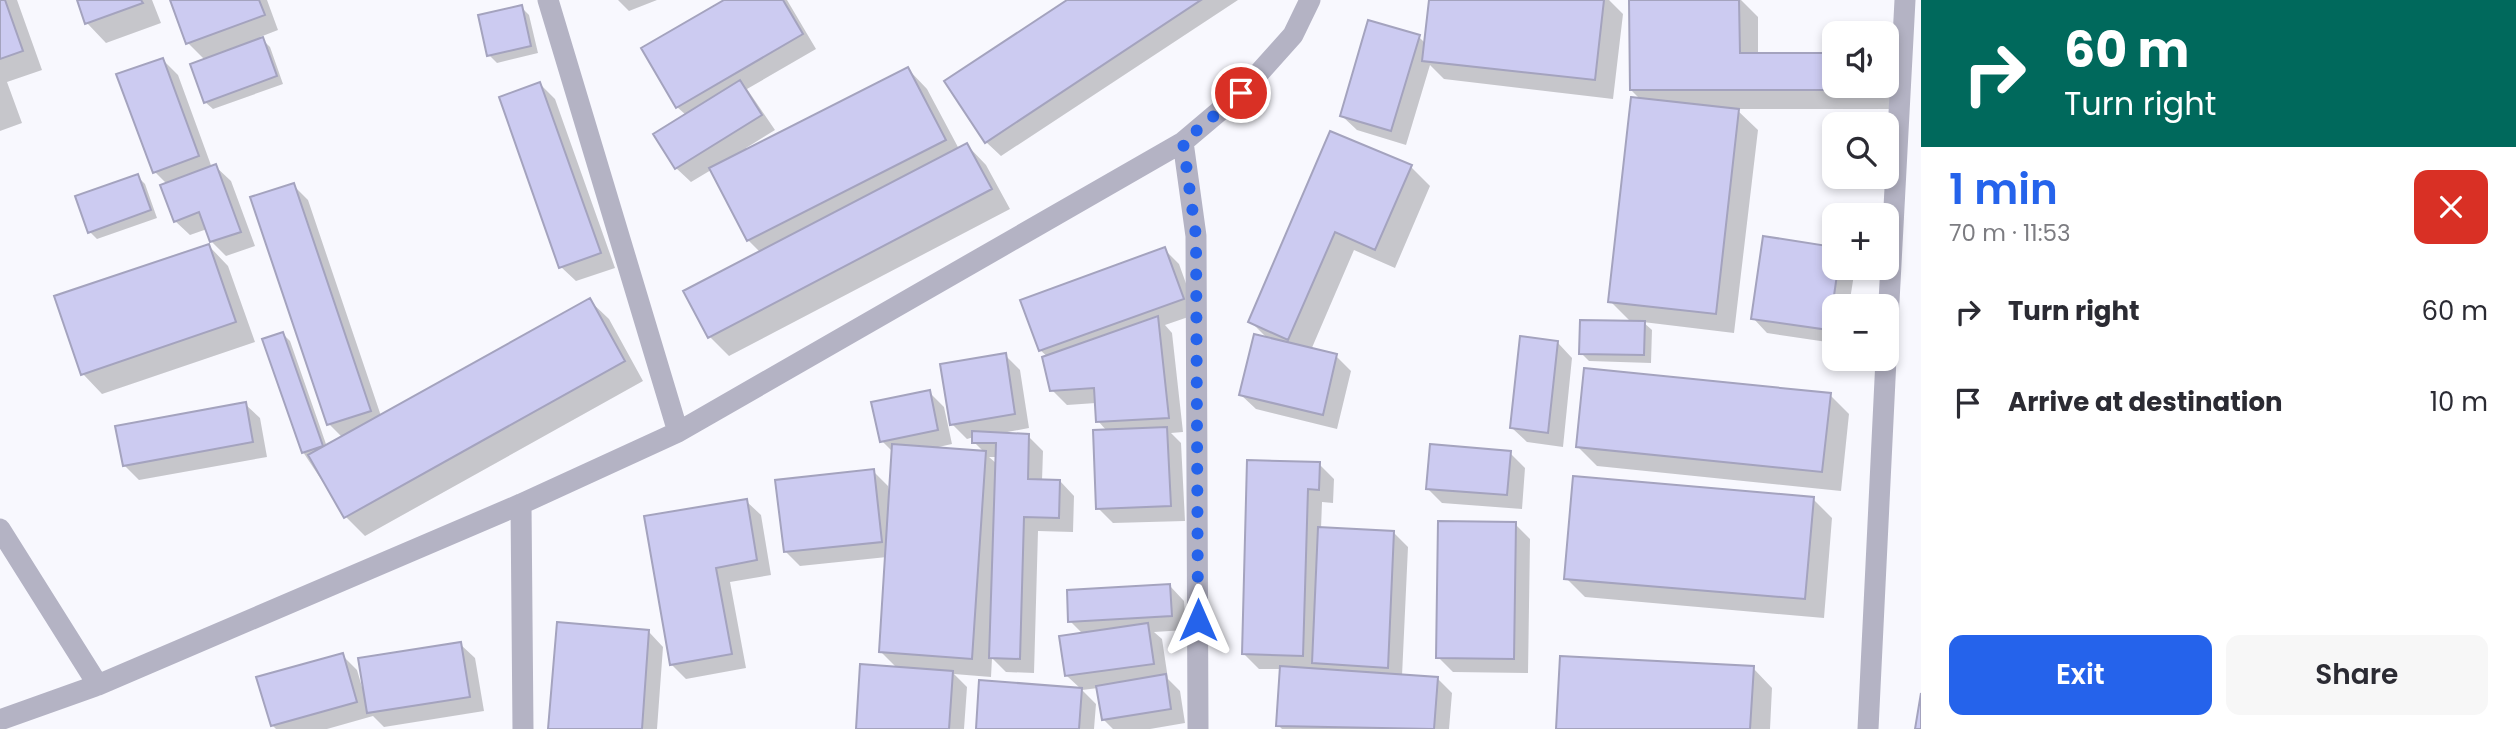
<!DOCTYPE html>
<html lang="en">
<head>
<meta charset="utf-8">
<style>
  body { margin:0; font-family:Poppins,sans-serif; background:#f7f7f7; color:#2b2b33; height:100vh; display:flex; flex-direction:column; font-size:26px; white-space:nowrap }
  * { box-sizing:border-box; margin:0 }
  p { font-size:23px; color:#7c7c81 }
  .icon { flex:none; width:38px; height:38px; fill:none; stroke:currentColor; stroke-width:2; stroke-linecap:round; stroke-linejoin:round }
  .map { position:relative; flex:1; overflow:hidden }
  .panel { display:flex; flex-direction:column; background:#fff; width:595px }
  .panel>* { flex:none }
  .hud { background:#00695c; color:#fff; overflow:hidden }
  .fabs { position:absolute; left:1822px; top:21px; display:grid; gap:14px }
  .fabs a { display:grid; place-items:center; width:77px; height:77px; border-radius:14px; background:#fff; box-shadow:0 4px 10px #0003; font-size:35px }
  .pin { position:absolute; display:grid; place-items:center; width:60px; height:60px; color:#fff; margin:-30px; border:4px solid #fff; border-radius:50%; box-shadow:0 2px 7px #0007 }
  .me { position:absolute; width:77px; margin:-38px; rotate:0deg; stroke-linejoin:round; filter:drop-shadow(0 0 5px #0008) }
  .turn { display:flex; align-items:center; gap:24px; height:147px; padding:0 28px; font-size:32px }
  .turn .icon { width:91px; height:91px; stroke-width:2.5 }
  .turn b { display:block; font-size:49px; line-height:60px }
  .round { display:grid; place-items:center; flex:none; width:74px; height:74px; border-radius:14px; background:#f7f7f7 }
  .head { display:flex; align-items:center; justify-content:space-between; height:119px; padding:0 28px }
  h1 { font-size:42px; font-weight:600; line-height:52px; color:#2563eb }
  .action { display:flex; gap:14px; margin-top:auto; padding:14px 28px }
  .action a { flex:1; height:80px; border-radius:14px; background:#2563eb; color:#fff; font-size:28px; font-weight:600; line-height:80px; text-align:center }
  .action a+a { background:#f7f7f7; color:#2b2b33 }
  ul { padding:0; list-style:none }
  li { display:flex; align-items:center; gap:21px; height:91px; padding:0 28px }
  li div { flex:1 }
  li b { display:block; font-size:26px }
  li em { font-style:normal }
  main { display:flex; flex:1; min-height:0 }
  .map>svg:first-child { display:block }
  .shadow { fill:#0003; fill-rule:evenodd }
  .building { fill:#cccbf1; stroke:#a4a3be; stroke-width:2 }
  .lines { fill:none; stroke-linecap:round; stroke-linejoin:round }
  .minor { stroke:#b4b3c4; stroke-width:21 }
  .route { stroke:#2563eb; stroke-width:12; stroke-dasharray:0 21.6 }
</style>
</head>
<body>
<main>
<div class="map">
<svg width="1921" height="729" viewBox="0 0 1921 729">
  <rect width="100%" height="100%" fill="#f8f8fe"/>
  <!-- shadow -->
  <path class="shadow" d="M 0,0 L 17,0 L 42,70 L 7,82 L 22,123 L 0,131 Z
    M 78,0 L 152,0 L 161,23 L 106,43 L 87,23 Z
    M 172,0 L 267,0 L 278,30 L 260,37 L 270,47 L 283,84 L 213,109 L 205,102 L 205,60 L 188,43 Z
    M 618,0 L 657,0 L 629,11 Z
    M 727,0 L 787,0 L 816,49 L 747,89 L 775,130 L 746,148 L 748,150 L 908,69 L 927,89 L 959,149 L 967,145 L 986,165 L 1010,209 L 729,356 L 709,336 L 761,253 L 748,240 L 711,170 L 691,182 L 676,168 L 686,115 L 677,107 Z
    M 1070,0 L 1238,0 L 1001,156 L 986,142 Z
    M 1431,0 L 1609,0 L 1623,14 L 1613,99 L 1444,79 L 1430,65 L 1406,145 L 1357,130 L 1342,116 L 1419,37 L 1426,44 Z
    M 1631,0 L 1741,0 L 1758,17 L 1758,55 L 1834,55 L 1834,86 L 1886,86 L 1886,68 L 1893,74 L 1893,109 L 1736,109 L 1758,130 L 1734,333 L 1643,322 L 1652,330 L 1651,363 L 1589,361 L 1581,353 L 1631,322 L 1610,301 L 1641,100 L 1631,90 Z
    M 521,7 L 529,15 L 538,53 L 497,63 L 489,55 Z
    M 163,60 L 178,75 L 212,168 L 216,167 L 231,181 L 255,246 L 226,256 L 212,242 L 207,229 L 190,235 L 175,221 L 167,184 L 155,172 Z
    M 540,84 L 555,99 L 615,268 L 576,281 L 561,267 Z
    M 1331,133 L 1411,167 L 1430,186 L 1395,268 L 1354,250 L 1311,350 L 1336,356 L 1351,371 L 1337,429 L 1256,409 L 1241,395 L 1268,339 L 1250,321 Z
    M 137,176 L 145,184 L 157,218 L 97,239 L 90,232 Z
    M 293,185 L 308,200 L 381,416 L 589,300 L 609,319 L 643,381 L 365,536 L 346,517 L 303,452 L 283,334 L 290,341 L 327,447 L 343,438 L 329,424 Z
    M 209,246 L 228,266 L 255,342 L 102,394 L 83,374 L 56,297 Z
    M 1164,249 L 1179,264 L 1197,314 L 1165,325 L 1172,333 L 1183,432 L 1171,433 L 1181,443 L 1185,521 L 1113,523 L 1098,508 L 1107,431 L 1098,421 L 1096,403 L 1067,405 L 1052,390 L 1048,357 L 1040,350 Z
    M 1834,249 L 1834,268 L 1855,268 L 1849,306 L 1834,306 L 1834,343 L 1767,333 L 1753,318 Z
    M 1558,343 L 1572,358 L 1563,447 L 1527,442 L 1512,428 Z
    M 1005,355 L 1020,370 L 1029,428 L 1002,433 L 1028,436 L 1043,451 L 1042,481 L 1060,481 L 1074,496 L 1073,532 L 1038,531 L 1034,673 L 1006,672 L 992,658 L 991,677 L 954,674 L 967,687 L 964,729 L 858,729 L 898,669 L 880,651 L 887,557 L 800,566 L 785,551 L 873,471 L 888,486 L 889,495 L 894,453 L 882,441 L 929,392 L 944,407 L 952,444 L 934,448 L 985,453 L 974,442 L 974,437 L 967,439 L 952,424 ZM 989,457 L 997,457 L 997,464 Z
    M 1830,395 L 1849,414 L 1841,491 L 1597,466 L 1577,446 Z
    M 245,404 L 260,418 L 267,457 L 139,480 L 124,465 Z
    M 1510,453 L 1525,468 L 1522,509 L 1442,503 L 1427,488 Z
    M 1249,462 L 1319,464 L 1334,479 L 1333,503 L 1322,502 L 1321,529 L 1393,532 L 1408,547 L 1402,676 L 1437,678 L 1452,693 L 1449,729 L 1282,729 L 1278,725 L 1281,669 L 1259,669 L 1244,654 Z
    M 1813,499 L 1832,518 L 1824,618 L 1585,597 L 1566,578 Z
    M 746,501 L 761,515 L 771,575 L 730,582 L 746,668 L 686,679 L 671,664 Z
    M 1515,524 L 1530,539 L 1528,673 L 1453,672 L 1438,657 Z
    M 1170,586 L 1184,601 L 1186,630 L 1154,632 L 1162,639 L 1168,679 L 1180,691 L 1185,723 L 1150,729 L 1113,729 L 1103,719 L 1098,688 L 1082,690 L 1096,704 L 1094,729 L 977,729 L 1081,689 L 1067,676 L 1083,634 L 1070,621 Z
    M 649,632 L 663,647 L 657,729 L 550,729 Z
    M 460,644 L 475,658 L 484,711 L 384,727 L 373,716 L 327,729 L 276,729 L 272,725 L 342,655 L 357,670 L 362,687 Z
    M 1753,668 L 1772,688 L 1770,729 L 1558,729 Z"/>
  <!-- building -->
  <path class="building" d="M 0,0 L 5,0 L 23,51 L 0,59 Z
    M 77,0 L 141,0 L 143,3 L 85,24 Z
    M 170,0 L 259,0 L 265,15 L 186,44 Z
    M 724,0 L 783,0 L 803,34 L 676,108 L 641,48 Z
    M 1067,0 L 1201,0 L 985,143 L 944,81 Z
    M 1429,0 L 1604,0 L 1595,80 L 1422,61 Z
    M 1629,0 L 1739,0 L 1740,53 L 1834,53 L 1834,86 L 1875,86 L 1875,90 L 1630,90 Z
    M 522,5 L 531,46 L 487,56 L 478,15 Z
    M 1368,20 L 1420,35 L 1391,131 L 1340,116 Z
    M 263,37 L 277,76 L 204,103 L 190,64 Z
    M 163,58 L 199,156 L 153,173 L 116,74 Z
    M 908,67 L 946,140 L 747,241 L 709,168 Z
    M 740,80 L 762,115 L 675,169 L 653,134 Z
    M 540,82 L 601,253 L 559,268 L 499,97 Z
    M 1631,97 L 1739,109 L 1716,314 L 1608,302 Z
    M 1330,131 L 1412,165 L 1375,250 L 1335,232 L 1288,340 L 1248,322 Z
    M 967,143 L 992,189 L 708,338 L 683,291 Z
    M 216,164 L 241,232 L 210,242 L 199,212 L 174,222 L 160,185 Z
    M 138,174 L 151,210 L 88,233 L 75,196 Z
    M 294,183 L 371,411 L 327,425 L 250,197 Z
    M 1763,236 L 1834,247 L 1834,268 L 1838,268 L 1829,330 L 1751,319 Z
    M 209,244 L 236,322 L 81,375 L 54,296 Z
    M 1165,247 L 1184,299 L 1039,351 L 1020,300 Z
    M 590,298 L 625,361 L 344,518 L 308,455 Z
    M 1158,316 L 1169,418 L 1096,422 L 1094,388 L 1050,391 L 1042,357 Z
    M 1580,320 L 1645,321 L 1644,355 L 1579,354 Z
    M 283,332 L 323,446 L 302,453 L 262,339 Z
    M 1254,334 L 1337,354 L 1323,415 L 1239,395 Z
    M 1520,336 L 1558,341 L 1548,433 L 1510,428 Z
    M 1006,353 L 1015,414 L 950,425 L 940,364 Z
    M 1584,368 L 1831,393 L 1822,472 L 1576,447 Z
    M 930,390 L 938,430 L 880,442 L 871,402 Z
    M 246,402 L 253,442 L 123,466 L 115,426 Z
    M 1167,427 L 1171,506 L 1096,509 L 1093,430 Z
    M 972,431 L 1029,434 L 1028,479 L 1060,480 L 1059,518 L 1024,517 L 1020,659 L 989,658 L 996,443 L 972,443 Z
    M 892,444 L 986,451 L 972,659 L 879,652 Z
    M 1430,444 L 1511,451 L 1507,495 L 1426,489 Z
    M 1247,460 L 1320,462 L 1319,490 L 1308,489 L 1303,656 L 1242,654 Z
    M 874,469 L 882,542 L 784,552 L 775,480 Z
    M 1573,476 L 1814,497 L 1805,599 L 1564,579 Z
    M 747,499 L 757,560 L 716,568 L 732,654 L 670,665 L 644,516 Z
    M 1438,521 L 1516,522 L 1514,659 L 1436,658 Z
    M 1318,527 L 1394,531 L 1388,668 L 1312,663 Z
    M 1170,584 L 1172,616 L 1068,622 L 1067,590 Z
    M 557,622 L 649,630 L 642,729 L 548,729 Z
    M 1148,623 L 1154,664 L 1065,676 L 1059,636 Z
    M 461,642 L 470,697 L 367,713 L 358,658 Z
    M 343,653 L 357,702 L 271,726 L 256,677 Z
    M 1560,656 L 1754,666 L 1750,729 L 1556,729 Z
    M 860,664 L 953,671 L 949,729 L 856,729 Z
    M 1280,666 L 1438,677 L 1434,729 L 1276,726 Z
    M 1166,674 L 1171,709 L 1102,720 L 1096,686 Z
    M 979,680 L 1082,688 L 1079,729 L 976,729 Z
    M 1921,693 L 1921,729 L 1915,729 Z"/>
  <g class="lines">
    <!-- minor -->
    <path class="minor" d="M 548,0 L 678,432
      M 1183,142 L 1196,236 L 1198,729
      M 1886,358 L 1905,0
      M 521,504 L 523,729
      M 0,529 L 98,685
      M 0,720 L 98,685 L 521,504 L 678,432 L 1183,142 L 1241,93 L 1293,35 L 1310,0
      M 1868,729 L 1886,359"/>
  </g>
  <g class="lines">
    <!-- route -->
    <path class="route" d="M 1198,620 L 1196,236 L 1183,142 L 1241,93"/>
  </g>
</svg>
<div class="fabs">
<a><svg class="icon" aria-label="sound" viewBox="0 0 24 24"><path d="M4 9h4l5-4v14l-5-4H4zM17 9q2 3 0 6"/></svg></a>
<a><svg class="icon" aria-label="search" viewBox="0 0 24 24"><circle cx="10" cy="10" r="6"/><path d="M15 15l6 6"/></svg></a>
<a>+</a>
<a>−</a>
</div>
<div class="pin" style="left:1241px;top:93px;background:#d93025"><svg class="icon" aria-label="arrive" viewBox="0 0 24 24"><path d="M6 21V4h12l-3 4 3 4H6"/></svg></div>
<svg class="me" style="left:1198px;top:620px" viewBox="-20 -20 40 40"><path d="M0-17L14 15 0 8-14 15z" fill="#2563eb" stroke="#fff" stroke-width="4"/></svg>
</div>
<section class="panel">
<div class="hud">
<div class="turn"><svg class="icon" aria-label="right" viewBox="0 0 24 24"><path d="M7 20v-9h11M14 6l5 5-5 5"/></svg><div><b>60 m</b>Turn right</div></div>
</div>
<div class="head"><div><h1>1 min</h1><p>70 m · 11:53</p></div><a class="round" style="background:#d93025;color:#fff"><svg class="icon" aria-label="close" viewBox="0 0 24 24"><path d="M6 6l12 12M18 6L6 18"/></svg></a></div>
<ul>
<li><svg class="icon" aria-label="right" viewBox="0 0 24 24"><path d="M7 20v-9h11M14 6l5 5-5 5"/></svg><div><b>Turn right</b></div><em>60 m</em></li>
<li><svg class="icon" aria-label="arrive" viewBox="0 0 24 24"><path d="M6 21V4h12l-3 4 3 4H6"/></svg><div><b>Arrive at destination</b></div><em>10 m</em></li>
</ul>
<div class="action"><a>Exit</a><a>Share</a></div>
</section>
</main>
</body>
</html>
